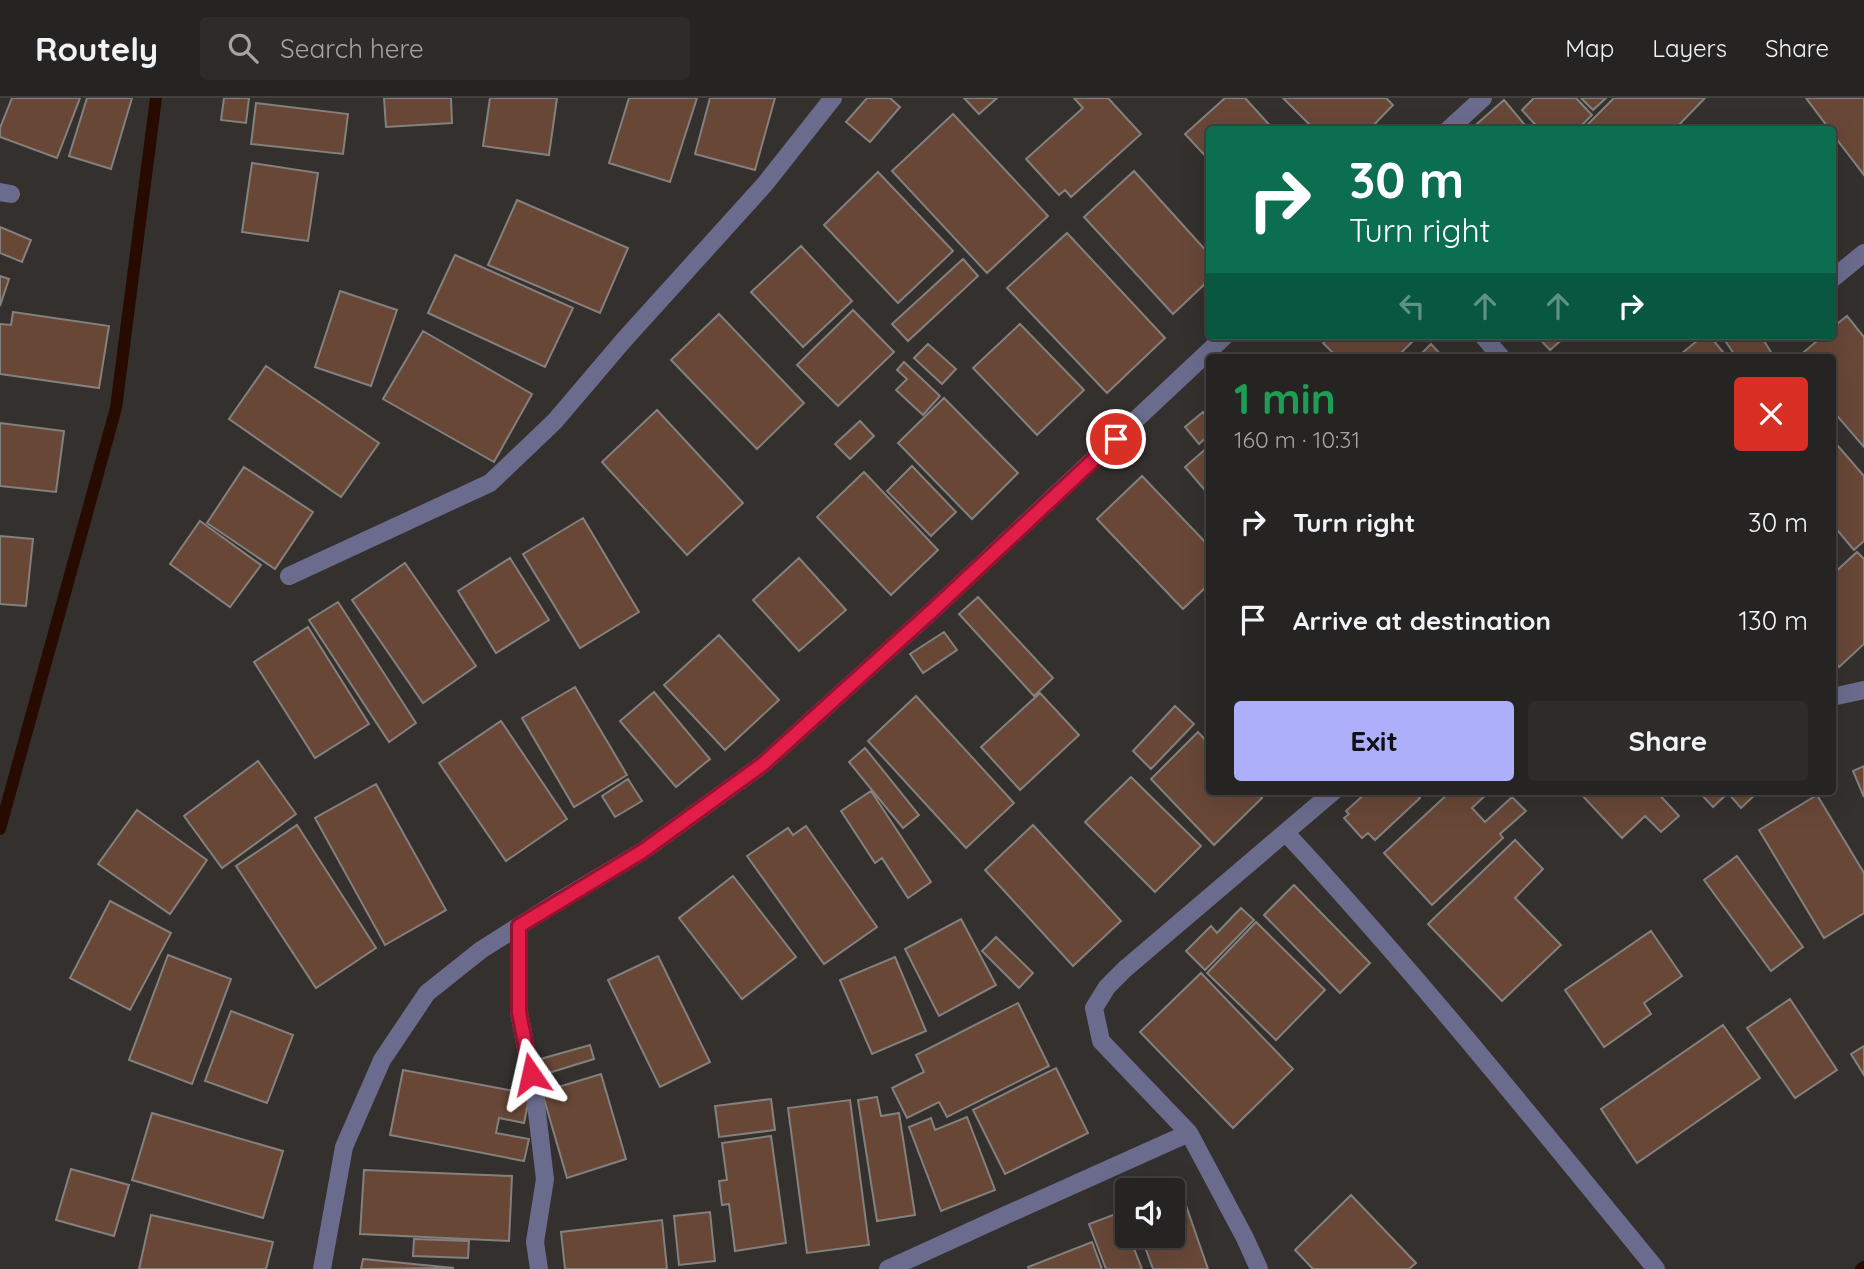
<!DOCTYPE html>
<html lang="en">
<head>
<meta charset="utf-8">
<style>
  body { margin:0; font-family:Quicksand,sans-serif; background:#2e2c2a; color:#f1f3f6; height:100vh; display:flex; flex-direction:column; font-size:26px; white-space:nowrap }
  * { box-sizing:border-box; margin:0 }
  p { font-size:23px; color:#a4a4a5 }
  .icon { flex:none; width:38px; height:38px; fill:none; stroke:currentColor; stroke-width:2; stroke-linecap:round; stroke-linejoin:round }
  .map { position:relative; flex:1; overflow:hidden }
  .drawer { position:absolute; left:1206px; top:256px; width:630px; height:441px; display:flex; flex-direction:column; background:#262422; border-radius:7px; box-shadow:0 7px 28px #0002,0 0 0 2px #424140 }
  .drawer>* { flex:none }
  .guide { position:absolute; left:1206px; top:28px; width:630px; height:214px; border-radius:7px; box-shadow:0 7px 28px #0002,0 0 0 2px #424140; background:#0b6e4f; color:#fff; overflow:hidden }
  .tools { position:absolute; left:1115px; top:1080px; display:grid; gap:14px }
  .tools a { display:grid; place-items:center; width:70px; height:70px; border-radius:7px; background:#262422; box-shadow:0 7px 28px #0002,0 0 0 2px #424140; font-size:35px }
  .pin { position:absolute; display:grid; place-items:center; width:60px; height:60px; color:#fff; margin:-30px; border:4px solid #fff; border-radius:50%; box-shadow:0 2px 7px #0007 }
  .me { position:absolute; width:77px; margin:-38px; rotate:349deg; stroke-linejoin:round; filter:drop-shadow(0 0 5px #0008) }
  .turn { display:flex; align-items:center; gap:24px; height:147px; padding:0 28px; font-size:32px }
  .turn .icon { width:91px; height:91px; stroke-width:2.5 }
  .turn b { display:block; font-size:49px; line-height:60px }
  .lanes { display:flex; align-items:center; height:66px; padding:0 28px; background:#0003; justify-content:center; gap:35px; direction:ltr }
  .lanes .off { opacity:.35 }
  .round { display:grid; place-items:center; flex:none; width:74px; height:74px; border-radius:7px; background:#2e2c2a }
  .overview { display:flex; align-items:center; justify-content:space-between; height:119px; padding:0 28px }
  h1 { font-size:42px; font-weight:700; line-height:52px; color:#1e9e55 }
  .button { display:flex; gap:14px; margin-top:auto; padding:14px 28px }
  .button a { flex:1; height:80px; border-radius:7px; background:#adaffb; color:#111; font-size:28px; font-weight:700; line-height:80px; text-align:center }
  .button a+a { background:#2e2c2a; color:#f1f3f6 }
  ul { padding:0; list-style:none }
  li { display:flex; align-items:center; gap:21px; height:98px; padding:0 28px }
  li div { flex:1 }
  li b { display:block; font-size:26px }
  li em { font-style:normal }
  header { display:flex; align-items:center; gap:42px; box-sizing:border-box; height:98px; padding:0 35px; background:#262422; border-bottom:2px solid #424140 }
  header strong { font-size:33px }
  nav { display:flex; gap:38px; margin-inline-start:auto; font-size:24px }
  .search { width:490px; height:63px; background:#2e2c2a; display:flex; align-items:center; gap:18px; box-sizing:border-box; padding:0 24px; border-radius:7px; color:#a4a4a5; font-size:26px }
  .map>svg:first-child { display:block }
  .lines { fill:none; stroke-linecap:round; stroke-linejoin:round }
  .stream { stroke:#270b00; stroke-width:12 }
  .building { fill:#684737; stroke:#83807e; stroke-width:2 }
  .minor { stroke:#6b6c8d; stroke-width:18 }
  .route-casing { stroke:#92132f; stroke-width:18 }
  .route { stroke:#e11d48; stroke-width:12 }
</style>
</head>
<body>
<header>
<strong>Routely</strong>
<div class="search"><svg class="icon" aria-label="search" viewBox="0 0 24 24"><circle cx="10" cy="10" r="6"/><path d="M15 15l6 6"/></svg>Search here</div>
<nav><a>Map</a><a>Layers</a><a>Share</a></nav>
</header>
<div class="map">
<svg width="1864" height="1171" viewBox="0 0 1864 1171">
  <rect width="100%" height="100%" fill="#33302e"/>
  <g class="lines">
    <!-- stream -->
    <path class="stream" d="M 0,731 L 116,310 L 156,0
      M 1861,1171 L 1864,1169"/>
  </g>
  <!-- building -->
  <path class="building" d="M 12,0 L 80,0 L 57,60 L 0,39 L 0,30 Z
    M 87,0 L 132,0 L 111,71 L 69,58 Z
    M 224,0 L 249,0 L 246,25 L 221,22 Z
    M 384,0 L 451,0 L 452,25 L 386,29 Z
    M 490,0 L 557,0 L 549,57 L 483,48 Z
    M 629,0 L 697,0 L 670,84 L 609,65 Z
    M 710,0 L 775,0 L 755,72 L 695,56 Z
    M 867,0 L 890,0 L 900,9 L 870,44 L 846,24 Z
    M 964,0 L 997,0 L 979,16 Z
    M 1074,0 L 1108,0 L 1141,36 L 1071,99 L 1065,92 L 1059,97 L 1026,61 L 1083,10 Z
    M 1225,0 L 1245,0 L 1274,32 L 1209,32 L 1209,62 L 1185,36 Z
    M 1283,0 L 1386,0 L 1393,7 L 1369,32 L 1315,32 Z
    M 1534,0 L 1576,0 L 1592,17 L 1577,32 L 1540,32 L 1522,12 Z
    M 1581,0 L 1606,0 L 1593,12 Z
    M 1614,0 L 1705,0 L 1674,32 L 1582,32 Z
    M 1806,0 L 1864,0 L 1864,77 L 1832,35 L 1832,32 L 1830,32 Z
    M 1504,2 L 1529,32 L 1470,32 Z
    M 256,5 L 348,16 L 343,56 L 251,46 Z
    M 953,16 L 1048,118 L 987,175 L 892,73 Z
    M 252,65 L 318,75 L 308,143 L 242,134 Z
    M 1134,73 L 1209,156 L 1209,182 L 1173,216 L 1084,119 Z
    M 878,74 L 953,153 L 898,205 L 824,127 Z
    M 517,102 L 628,150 L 600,215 L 488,167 Z
    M 0,129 L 31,142 L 22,164 L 0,155 Z
    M 1067,135 L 1165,240 L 1107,295 L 1007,190 Z
    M 801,148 L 852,203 L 803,249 L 751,194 Z
    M 455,157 L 573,210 L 545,269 L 428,215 Z
    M 963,161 L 978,178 L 908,243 L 892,226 Z
    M 0,178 L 9,181 L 0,208 Z
    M 340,193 L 397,212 L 371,288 L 315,269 Z
    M 853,212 L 894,254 L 838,308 L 797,267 Z
    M 13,214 L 109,228 L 99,290 L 0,276 L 0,226 L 11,227 Z
    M 719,216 L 804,305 L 757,351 L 671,262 Z
    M 1847,218 L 1864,239 L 1864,349 L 1832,312 L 1832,259 L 1798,259 L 1823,238 L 1832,238 L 1832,230 Z
    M 1020,226 L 1084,292 L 1037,337 L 973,270 Z
    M 423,233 L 532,296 L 494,364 L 383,301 Z
    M 1331,238 L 1418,238 L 1397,259 L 1337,259 L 1323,245 Z
    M 1537,238 L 1566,238 L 1550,252 Z
    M 1703,238 L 1710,238 L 1727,259 L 1683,259 L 1681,256 Z
    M 1722,238 L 1761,238 L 1774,259 L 1736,259 Z
    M 928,246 L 956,271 L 942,286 L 914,260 Z
    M 1431,246 L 1443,259 L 1418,259 Z
    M 904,264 L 940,298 L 923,317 L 896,292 L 907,281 L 897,272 Z
    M 266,268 L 379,345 L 341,399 L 229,321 Z
    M 944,300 L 1018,375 L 972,421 L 898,345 Z
    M 657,312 L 743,405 L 687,457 L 602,364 Z
    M 1203,314 L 1209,322 L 1209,337 L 1199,346 L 1185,329 Z
    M 860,323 L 874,338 L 850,361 L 835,346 Z
    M 0,325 L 64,333 L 56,394 L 0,388 Z
    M 1209,348 L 1209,397 L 1185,369 Z
    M 1838,348 L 1864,378 L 1864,443 L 1854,452 L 1832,426 L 1832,352 Z
    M 912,368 L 956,414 L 931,438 L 887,393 Z
    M 244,369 L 313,414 L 275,471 L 207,425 Z
    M 864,374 L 938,452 L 891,497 L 817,419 Z
    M 1142,378 L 1209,448 L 1209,486 L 1183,511 L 1097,421 Z
    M 583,420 L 639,514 L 580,550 L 523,456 Z
    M 200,423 L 261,467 L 230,509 L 170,466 Z
    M 0,438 L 33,441 L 26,508 L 0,506 Z
    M 1857,454 L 1864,461 L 1864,546 L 1839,569 L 1832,562 L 1832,477 Z
    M 510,460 L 549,522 L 496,555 L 458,493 Z
    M 799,460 L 846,512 L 799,553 L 753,502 Z
    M 405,465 L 476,568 L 423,605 L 352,502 Z
    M 978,499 L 1053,580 L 1034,598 L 959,516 Z
    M 338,504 L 416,625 L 389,644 L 309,522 Z
    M 308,529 L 369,626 L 315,660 L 254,564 Z
    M 944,534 L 957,552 L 923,575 L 910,556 Z
    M 719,537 L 779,602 L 725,652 L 664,587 Z
    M 575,589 L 627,677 L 574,709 L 522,620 Z
    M 654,594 L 710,661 L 676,689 L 620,623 Z
    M 1040,595 L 1079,637 L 1020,692 L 981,649 Z
    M 916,598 L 1014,705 L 966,750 L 868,643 Z
    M 1175,608 L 1194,626 L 1151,671 L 1133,653 Z
    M 501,623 L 567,721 L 506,763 L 439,665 Z
    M 1198,634 L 1209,646 L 1209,693 L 1255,693 L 1262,700 L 1214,747 L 1151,681 Z
    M 865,650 L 919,717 L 903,730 L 849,664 Z
    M 258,663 L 296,716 L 222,770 L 184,718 Z
    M 1864,668 L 1864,699 L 1853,673 Z
    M 1131,679 L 1201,748 L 1155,794 L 1085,724 Z
    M 628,681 L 642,703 L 615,719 L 602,698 Z
    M 376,686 L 446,812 L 385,847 L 315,720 Z
    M 871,693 L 931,784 L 908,800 L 882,760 L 875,765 L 841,713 Z
    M 1368,693 L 1413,693 L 1420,700 L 1375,742 L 1368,735 L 1362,740 L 1344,720 L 1349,716 L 1346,713 Z
    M 1451,693 L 1490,693 L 1472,710 L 1485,724 L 1512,699 L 1526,713 L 1500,736 L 1503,740 L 1432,807 L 1384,755 Z
    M 1578,693 L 1656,693 L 1679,718 L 1661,734 L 1645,718 L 1622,740 Z
    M 1698,693 L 1759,693 L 1741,710 L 1728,695 L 1713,709 Z
    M 1817,697 L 1864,775 L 1864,815 L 1824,840 L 1759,732 Z
    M 137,712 L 207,762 L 170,816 L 98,766 Z
    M 297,727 L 376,850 L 316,890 L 236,768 Z
    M 1033,727 L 1121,823 L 1073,868 L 985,772 Z
    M 806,728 L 877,829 L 824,866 L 747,758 L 788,730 L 793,737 Z
    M 1515,742 L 1543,771 L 1515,800 L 1561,847 L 1502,903 L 1428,826 Z
    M 1737,758 L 1803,849 L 1771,873 L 1704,782 Z
    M 733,778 L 796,859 L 742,901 L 679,820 Z
    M 1294,787 L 1370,865 L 1340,895 L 1264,817 Z
    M 110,803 L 171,835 L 130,912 L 70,880 Z
    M 1241,810 L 1254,822 L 1205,872 L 1186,853 L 1211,828 L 1217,835 Z
    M 961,821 L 996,887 L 939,918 L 905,851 Z
    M 1256,824 L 1325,892 L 1276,942 L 1207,875 Z
    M 1651,833 L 1682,878 L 1644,905 L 1651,916 L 1604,949 L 1565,892 Z
    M 996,839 L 1033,875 L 1019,890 L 982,853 Z
    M 168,857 L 231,881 L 192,986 L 129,962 Z
    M 658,858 L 710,964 L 660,989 L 608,882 Z
    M 895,859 L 926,933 L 872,956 L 840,882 Z
    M 1201,875 L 1293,971 L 1233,1030 L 1140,934 Z
    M 1790,901 L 1837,972 L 1795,1000 L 1747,930 Z
    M 1018,905 L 1049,968 L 947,1019 L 939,1004 L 907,1020 L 892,990 L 924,974 L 916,957 Z
    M 231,913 L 293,937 L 267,1005 L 205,983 Z
    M 1723,927 L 1760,980 L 1637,1065 L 1601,1011 Z
    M 590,947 L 594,961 L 542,977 L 537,962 Z
    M 1864,948 L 1864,977 L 1851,956 Z
    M 1056,970 L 1088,1035 L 1005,1076 L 973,1012 Z
    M 403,972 L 530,996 L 524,1025 L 499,1020 L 496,1035 L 529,1041 L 524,1063 L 390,1037 Z
    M 601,976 L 626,1061 L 567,1080 L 542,994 Z
    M 877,999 L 881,1018 L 899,1015 L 915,1117 L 877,1123 L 858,1002 Z
    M 771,1001 L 775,1032 L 719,1039 L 715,1008 Z
    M 850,1002 L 869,1147 L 807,1155 L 788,1010 Z
    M 152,1015 L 283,1053 L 263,1120 L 132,1082 Z
    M 967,1019 L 995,1092 L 941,1113 L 909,1029 L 931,1020 L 935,1032 Z
    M 771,1038 L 786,1145 L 735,1153 L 729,1106 L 722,1107 L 719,1083 L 727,1082 L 722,1045 Z
    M 71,1071 L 129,1087 L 114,1138 L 56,1122 Z
    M 364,1072 L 512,1078 L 509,1143 L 360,1136 Z
    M 1181,1093 L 1208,1171 L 1153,1171 L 1141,1138 L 1172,1138 L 1172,1096 Z
    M 1351,1097 L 1416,1165 L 1409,1171 L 1313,1171 L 1295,1152 Z
    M 710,1114 L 715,1163 L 679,1167 L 674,1118 Z
    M 1121,1114 L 1127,1131 L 1127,1138 L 1129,1138 L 1142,1171 L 1106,1171 L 1089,1126 Z
    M 151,1117 L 273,1144 L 266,1171 L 139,1171 Z
    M 662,1122 L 667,1171 L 565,1171 L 561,1134 Z
    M 414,1141 L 469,1143 L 468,1160 L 413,1158 Z
    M 1092,1144 L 1102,1171 L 1029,1171 L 1028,1169 Z
    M 363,1161 L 454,1170 L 361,1171 Z"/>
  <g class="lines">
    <!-- minor -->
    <path class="minor" d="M 1448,32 L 1483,0
      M 0,94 L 11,96
      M 1832,181 L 1864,155
      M 1483,238 L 1501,259
      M 289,478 L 490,385 L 555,323 L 623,243 L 765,86 L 833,0
      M 1832,599 L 1864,592
      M 1286,735 C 1416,875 1535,1023 1656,1171
      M 519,828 L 519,914 L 535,998 L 545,1081 L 535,1144 L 539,1171
      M 322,1171 L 344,1049 L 382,962 L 427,895 L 481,852 L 554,806 L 643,753 L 763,666 L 933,512 L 1225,238
      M 888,1171 L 1006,1117 L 1189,1035
      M 1259,1171 L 1245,1140 L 1189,1035 L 1101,943 L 1094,910 L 1107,889 L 1125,871 L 1334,693"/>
  </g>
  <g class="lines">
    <!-- route casing -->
    <g class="route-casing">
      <path id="route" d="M 531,976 L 519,914 L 519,828 L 643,753 L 763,666 L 933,512 L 1116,341"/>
    </g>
    <!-- route -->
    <use href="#route" class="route"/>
  </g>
</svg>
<div class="tools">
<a><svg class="icon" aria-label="sound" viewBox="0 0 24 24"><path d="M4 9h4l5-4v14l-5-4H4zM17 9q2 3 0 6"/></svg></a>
</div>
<div class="pin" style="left:1116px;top:341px;background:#d93025"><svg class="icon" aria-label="arrive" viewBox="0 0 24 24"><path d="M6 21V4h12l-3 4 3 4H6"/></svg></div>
<svg class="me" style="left:531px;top:976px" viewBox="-20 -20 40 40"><path d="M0-17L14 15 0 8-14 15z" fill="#e11d48" stroke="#fff" stroke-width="4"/></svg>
<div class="guide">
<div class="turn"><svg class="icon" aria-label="right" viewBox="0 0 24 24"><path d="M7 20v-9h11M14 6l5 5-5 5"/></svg><div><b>30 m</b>Turn right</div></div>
<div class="lanes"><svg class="icon off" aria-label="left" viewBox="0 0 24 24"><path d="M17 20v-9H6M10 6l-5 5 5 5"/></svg><svg class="icon off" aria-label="ahead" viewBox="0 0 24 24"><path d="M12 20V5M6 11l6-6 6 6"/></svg><svg class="icon off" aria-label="ahead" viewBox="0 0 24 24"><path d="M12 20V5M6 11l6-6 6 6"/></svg><svg class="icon" aria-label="right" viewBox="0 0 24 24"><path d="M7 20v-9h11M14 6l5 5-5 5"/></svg></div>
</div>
<section class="drawer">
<div class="overview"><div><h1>1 min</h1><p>160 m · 10:31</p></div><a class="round" style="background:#d93025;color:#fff"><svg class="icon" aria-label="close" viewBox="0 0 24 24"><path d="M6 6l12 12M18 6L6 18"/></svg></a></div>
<ul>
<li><svg class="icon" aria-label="right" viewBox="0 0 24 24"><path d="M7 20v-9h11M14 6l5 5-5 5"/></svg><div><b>Turn right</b></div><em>30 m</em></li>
<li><svg class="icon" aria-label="arrive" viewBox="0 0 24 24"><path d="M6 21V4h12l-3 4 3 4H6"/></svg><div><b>Arrive at destination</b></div><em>130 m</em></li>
</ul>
<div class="button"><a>Exit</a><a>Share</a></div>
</section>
</div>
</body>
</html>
